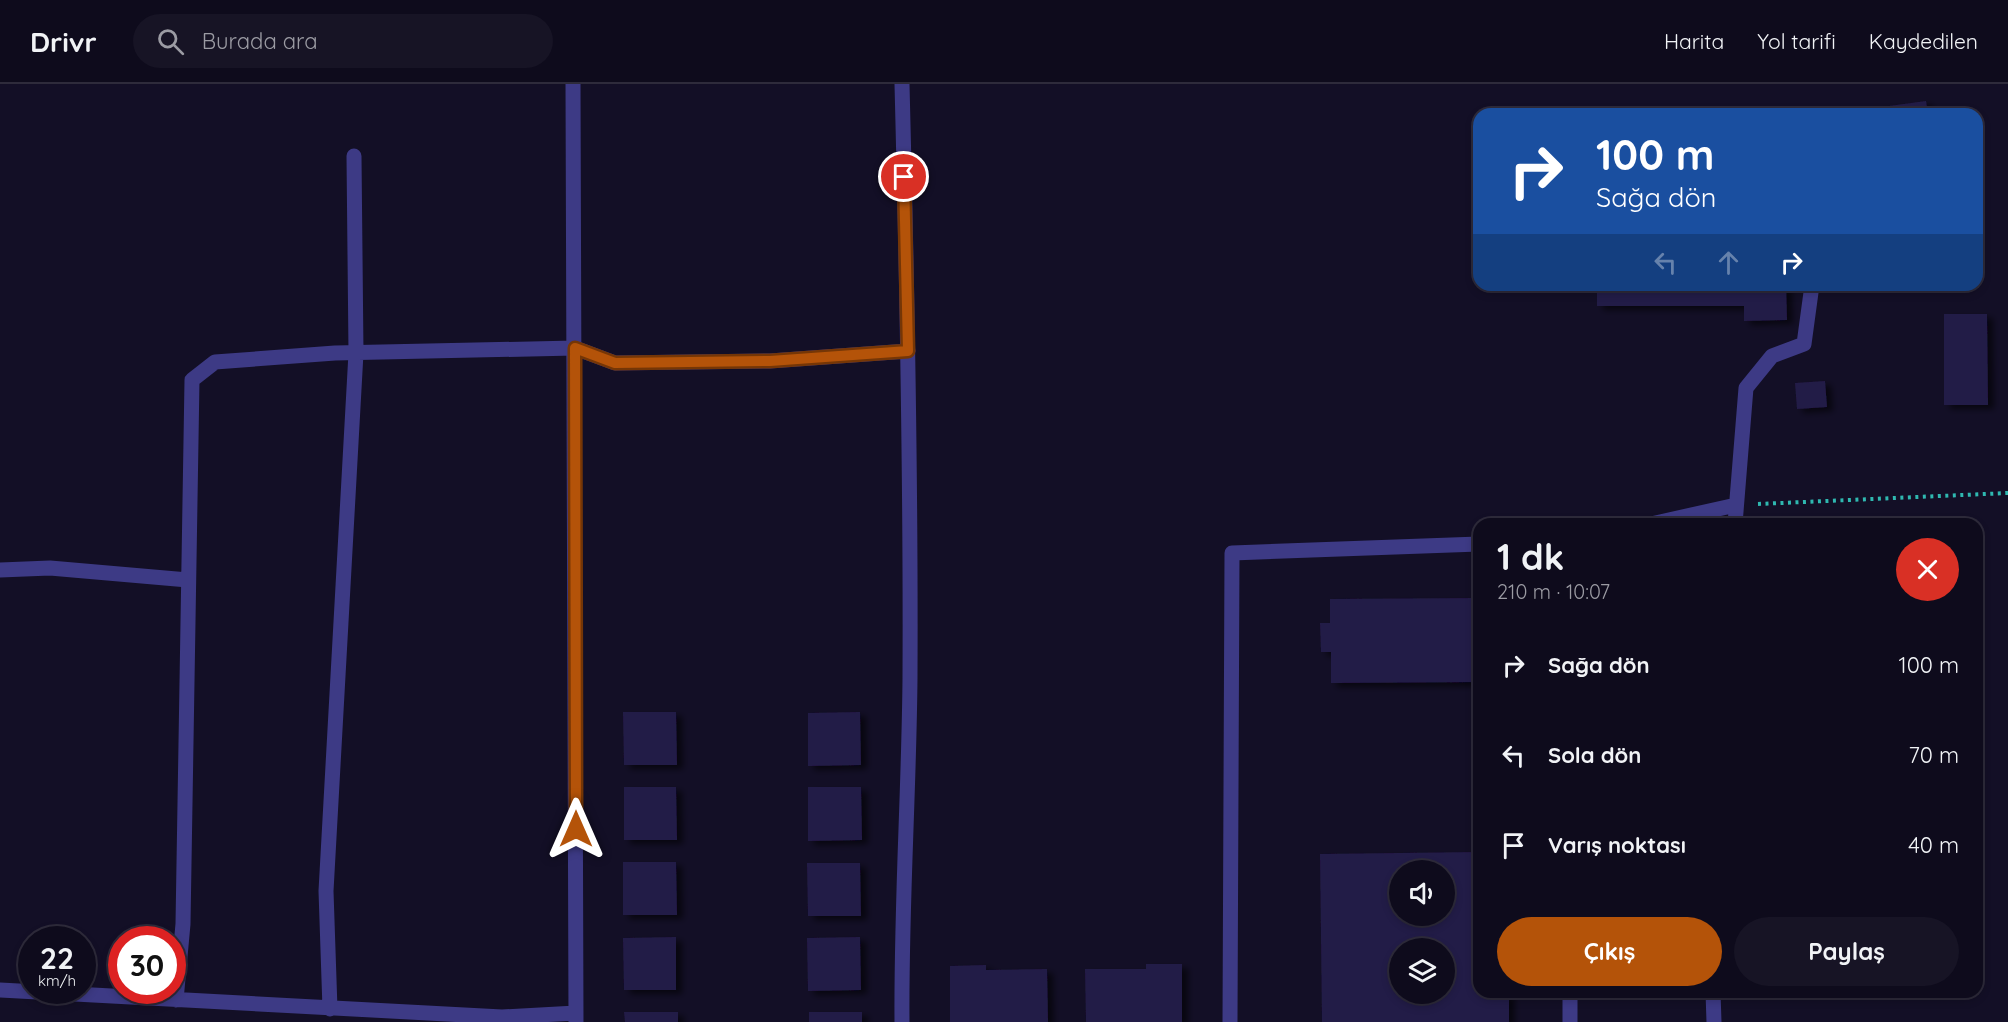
<!DOCTYPE html>
<html lang="tr">
<head>
<meta charset="utf-8">
<style>
  body { margin:0; font-family:Quicksand,sans-serif; background:#171425; color:#f1f3f6; height:100vh; display:flex; flex-direction:column; font-size:22px; white-space:nowrap }
  * { box-sizing:border-box; margin:0 }
  p { font-size:20px; color:#9b9ba3 }
  .icon { flex:none; width:33px; height:33px; fill:none; stroke:currentColor; stroke-width:2; stroke-linecap:round; stroke-linejoin:round }
  .map { position:relative; flex:1; overflow:hidden }
  .panel { position:absolute; left:1473px; top:434px; width:510px; height:480px; display:flex; flex-direction:column; background:#0e0b1c; border-radius:18px; box-shadow:0 3px 9px #0003,0 0 0 2px #2e2b3b }
  .panel>* { flex:none }
  .hud { position:absolute; left:1473px; top:24px; width:510px; height:183px; border-radius:18px; box-shadow:0 3px 9px #0003,0 0 0 2px #2e2b3b; background:#1a4fa0; color:#fff; overflow:hidden }
  .fabs { position:absolute; left:1389px; top:776px; display:grid; gap:12px }
  .fabs a { display:grid; place-items:center; width:66px; height:66px; border-radius:50%; background:#0e0b1c; box-shadow:0 3px 9px #0003,0 0 0 2px #2e2b3b; font-size:30px }
  .speed { position:absolute; left:18px; top:842px; display:flex; gap:12px; font-size:30px; font-weight:700; text-align:center }
  .speed>* { display:grid; place-content:center; width:78px; height:78px; border-radius:50%; background:#0e0b1c; box-shadow:0 3px 9px #0003,0 0 0 2px #2e2b3b; line-height:1 }
  .speed small { font-size:15px; font-weight:400 }
  .speed .limit { border:9px solid #d22; background:#fff; color:#111 }
  .pin { position:absolute; display:grid; place-items:center; width:51px; height:51px; color:#fff; margin:-26px; border:3px solid #fff; border-radius:50%; box-shadow:0 2px 6px #0007 }
  .me { position:absolute; width:66px; margin:-33px; rotate:0deg; stroke-linejoin:round; filter:drop-shadow(0 0 4px #0008) }
  .turn { display:flex; align-items:center; gap:21px; height:126px; padding:0 24px; font-size:27px }
  .turn .icon { width:78px; height:78px; stroke-width:2.5 }
  .turn b { display:block; font-size:42px; line-height:51px }
  .lanes { display:flex; align-items:center; height:57px; padding:0 24px; background:#0003; justify-content:center; gap:30px; direction:ltr }
  .lanes .off { opacity:.35 }
  .round { display:grid; place-items:center; flex:none; width:63px; height:63px; border-radius:32px; background:#171425 }
  .summary { display:flex; align-items:center; justify-content:space-between; height:102px; padding:0 24px }
  h1 { font-size:36px; font-weight:700; line-height:45px }
  .cta { display:flex; gap:12px; margin-top:auto; padding:12px 24px }
  .cta a { flex:1; height:69px; border-radius:36px; background:#b45309; color:#fff; font-size:24px; font-weight:700; line-height:69px; text-align:center }
  .cta a+a { background:#171425; color:#f1f3f6 }
  ul { padding:0; list-style:none }
  li { display:flex; align-items:center; gap:18px; height:90px; padding:0 24px }
  li div { flex:1 }
  li b { display:block; font-size:22px }
  li em { font-style:normal }
  header { display:flex; align-items:center; gap:36px; box-sizing:border-box; height:84px; padding:0 30px; background:#0e0b1c; border-bottom:2px solid #2e2b3b }
  header strong { font-size:28px }
  nav { display:flex; gap:33px; margin-inline-start:auto; font-size:21px }
  .search { width:420px; height:54px; background:#171425; display:flex; align-items:center; gap:15px; box-sizing:border-box; padding:0 21px; border-radius:33px; color:#9b9ba3; font-size:22px }
  .map>svg:first-child { display:block }
  .building { fill:#241b47; fill-rule:evenodd; filter:url(#shadow) }
  .lines { fill:none; stroke-linecap:round; stroke-linejoin:round }
  .path { stroke:#2fb8b0; stroke-width:4; stroke-dasharray:3 4.5; stroke-linecap:butt }
  .minor { stroke:#3d3a85; stroke-width:15 }
  .route-casing { stroke:#753606; stroke-width:15 }
  .route { stroke:#b45309; stroke-width:10 }
</style>
</head>
<body>
<header>
<strong>Drivr</strong>
<div class="search"><svg class="icon" aria-label="search" viewBox="0 0 24 24"><circle cx="10" cy="10" r="6"/><path d="M15 15l6 6"/></svg>Burada ara</div>
<nav><a>Harita</a><a>Yol tarifi</a><a>Kaydedilen</a></nav>
</header>
<div class="map">
<svg width="2008" height="938" viewBox="0 0 2008 938">
  <defs>
    <filter id="shadow"><feDropShadow dx="6" dy="4" stdDeviation="3" flood-color="#0009"/></filter>
  </defs>
  <rect width="100%" height="100%" fill="#130f26"/>
  <!-- building -->
  <path class="building" d="M 1926,17 L 1928,30 L 1875,30 L 1874,24 Z
    M 1597,201 L 1786,201 L 1787,236 L 1744,237 L 1744,222 L 1597,222 Z
    M 1944,230 L 1987,230 L 1988,321 L 1944,321 Z
    M 1825,297 L 1827,323 L 1797,325 L 1795,299 Z
    M 1479,514 L 1479,598 L 1331,599 L 1331,568 L 1321,568 L 1320,539 L 1330,539 L 1330,515 Z
    M 623,628 L 676,628 L 677,681 L 624,681 Z
    M 860,628 L 861,681 L 808,682 L 808,629 Z
    M 624,703 L 676,703 L 677,756 L 624,756 Z
    M 808,703 L 861,703 L 862,756 L 808,757 Z
    M 1479,768 L 1479,908 L 1509,908 L 1509,938 L 1322,938 L 1320,770 ZM 1400,786 L 1444,786 L 1444,831 L 1400,831 ZM 1400,864 L 1444,864 L 1444,909 L 1400,909 Z
    M 623,778 L 676,778 L 677,831 L 623,831 Z
    M 807,779 L 860,779 L 861,832 L 808,832 Z
    M 676,853 L 676,906 L 624,906 L 623,854 Z
    M 860,853 L 861,906 L 808,907 L 807,854 Z
    M 1146,880 L 1182,880 L 1182,938 L 1086,938 L 1085,885 L 1146,885 Z
    M 986,881 L 986,886 L 1047,885 L 1048,938 L 950,938 L 950,882 Z
    M 624,928 L 678,928 L 678,938 L 625,938 Z
    M 809,928 L 862,928 L 862,938 L 809,938 Z"/>
  <g class="lines">
    <!-- path -->
    <path class="path" d="M 1758,420 L 2008,409"/>
    <!-- minor -->
    <path class="minor" d="M 573,0 L 576,938
      M 902,0 C 907,198 911,396 910,594 C 909,709 901,823 902,938
      M 1651,440 L 1736,421
      M 1735,440 L 1746,304 L 1772,272 L 1804,260 L 1812,201
      M 0,486 L 50,484 L 188,496
      M 0,906 L 502,933 L 576,929
      M 1713,908 L 1714,938
      M 176,916 L 183,840 L 192,296 L 215,278 L 335,269 L 575,264 L 615,279 L 770,277 L 908,267
      M 330,925 L 326,807 L 356,269 L 354,72
      M 1230,938 L 1232,469 L 1479,460
      M 1570,938 L 1570,908"/>
  </g>
  <g class="lines">
    <!-- route casing -->
    <g class="route-casing">
      <path id="route" d="M 576,745 L 575,264 L 615,279 L 770,277 L 908,267 L 904,93"/>
    </g>
    <!-- route -->
    <use href="#route" class="route"/>
  </g>
</svg>
<div class="fabs">
<a><svg class="icon" aria-label="sound" viewBox="0 0 24 24"><path d="M4 9h4l5-4v14l-5-4H4zM17 9q2 3 0 6"/></svg></a>
<a><svg class="icon" aria-label="layers" viewBox="0 0 24 24"><path d="M12 4l9 5-9 5-9-5zM3 14l9 5 9-5"/></svg></a>
</div>
<div class="speed"><div>22<small>km/h</small></div><div class="limit">30</div></div>
<div class="pin" style="left:904px;top:93px;background:#d93025"><svg class="icon" aria-label="arrive" viewBox="0 0 24 24"><path d="M6 21V4h12l-3 4 3 4H6"/></svg></div>
<svg class="me" style="left:576px;top:745px" viewBox="-20 -20 40 40"><path d="M0-17L14 15 0 8-14 15z" fill="#b45309" stroke="#fff" stroke-width="4"/></svg>
<div class="hud">
<div class="turn"><svg class="icon" aria-label="right" viewBox="0 0 24 24"><path d="M7 20v-9h11M14 6l5 5-5 5"/></svg><div><b>100 m</b>Sağa dön</div></div>
<div class="lanes"><svg class="icon off" aria-label="left" viewBox="0 0 24 24"><path d="M17 20v-9H6M10 6l-5 5 5 5"/></svg><svg class="icon off" aria-label="ahead" viewBox="0 0 24 24"><path d="M12 20V5M6 11l6-6 6 6"/></svg><svg class="icon" aria-label="right" viewBox="0 0 24 24"><path d="M7 20v-9h11M14 6l5 5-5 5"/></svg></div>
</div>
<section class="panel">
<div class="summary"><div><h1>1 dk</h1><p>210 m · 10:07</p></div><a class="round" style="background:#d93025;color:#fff"><svg class="icon" aria-label="close" viewBox="0 0 24 24"><path d="M6 6l12 12M18 6L6 18"/></svg></a></div>
<ul>
<li><svg class="icon" aria-label="right" viewBox="0 0 24 24"><path d="M7 20v-9h11M14 6l5 5-5 5"/></svg><div><b>Sağa dön</b></div><em>100 m</em></li>
<li><svg class="icon" aria-label="left" viewBox="0 0 24 24"><path d="M17 20v-9H6M10 6l-5 5 5 5"/></svg><div><b>Sola dön</b></div><em>70 m</em></li>
<li><svg class="icon" aria-label="arrive" viewBox="0 0 24 24"><path d="M6 21V4h12l-3 4 3 4H6"/></svg><div><b>Varış noktası</b></div><em>40 m</em></li>
</ul>
<div class="cta"><a>Çıkış</a><a>Paylaş</a></div>
</section>
</div>
</body>
</html>
